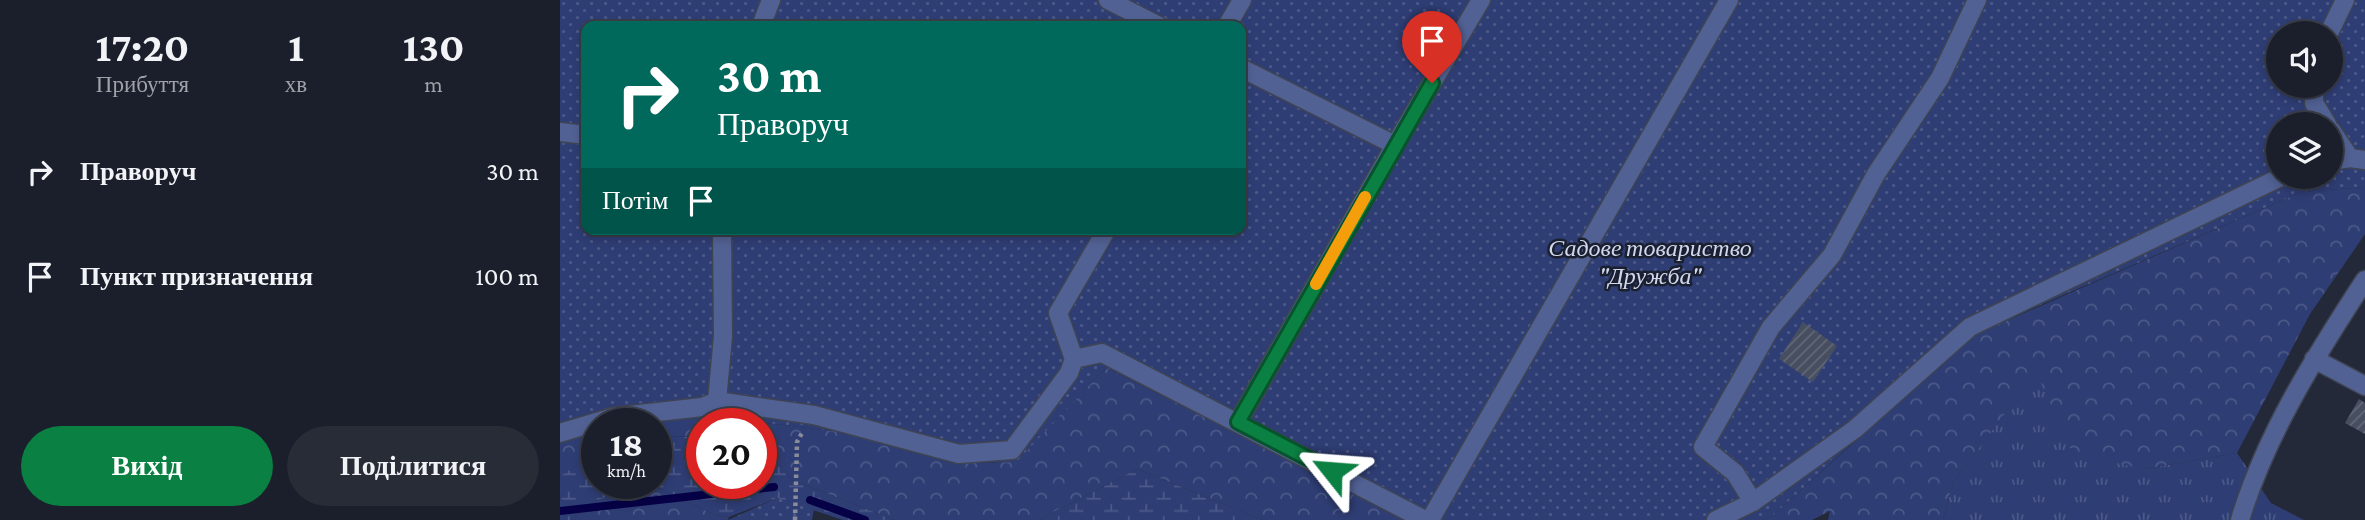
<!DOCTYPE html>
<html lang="uk">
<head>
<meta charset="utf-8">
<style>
  body { margin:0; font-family:"Crimson Pro",serif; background:#282c37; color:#f1f3f6; height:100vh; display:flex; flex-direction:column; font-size:26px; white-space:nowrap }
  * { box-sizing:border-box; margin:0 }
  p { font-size:23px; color:#a0a2a9 }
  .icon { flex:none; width:38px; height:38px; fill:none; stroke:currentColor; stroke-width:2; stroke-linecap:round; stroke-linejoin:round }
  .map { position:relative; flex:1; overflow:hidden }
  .side { display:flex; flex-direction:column; background:#1b1f2b; width:560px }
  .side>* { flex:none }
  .top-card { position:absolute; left:21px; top:21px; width:665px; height:214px; border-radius:14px; box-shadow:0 4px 10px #0003,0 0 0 2px #393d47; background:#00695c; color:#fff; overflow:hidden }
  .controls { position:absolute; left:1706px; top:21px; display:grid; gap:14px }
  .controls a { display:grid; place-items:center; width:77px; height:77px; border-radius:50%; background:#1b1f2b; box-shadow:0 4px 10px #0003,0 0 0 2px #393d47; font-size:35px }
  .speed { position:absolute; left:21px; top:408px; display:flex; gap:14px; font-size:35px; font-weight:700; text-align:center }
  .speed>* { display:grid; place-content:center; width:91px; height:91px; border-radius:50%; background:#1b1f2b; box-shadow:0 4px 10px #0003,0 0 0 2px #393d47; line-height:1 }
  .speed small { font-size:18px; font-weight:400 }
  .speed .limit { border:10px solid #d22; background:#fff; color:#111 }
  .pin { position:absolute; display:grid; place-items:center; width:60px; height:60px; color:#fff; margin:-72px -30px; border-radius:50% 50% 50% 0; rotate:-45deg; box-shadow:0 0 7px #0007 }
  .pin .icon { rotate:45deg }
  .me { position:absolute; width:77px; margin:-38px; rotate:298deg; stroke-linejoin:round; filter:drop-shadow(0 0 5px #0008) }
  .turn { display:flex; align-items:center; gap:24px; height:147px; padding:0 21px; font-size:32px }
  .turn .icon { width:91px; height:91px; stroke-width:2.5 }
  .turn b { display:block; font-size:49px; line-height:60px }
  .then { display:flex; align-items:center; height:66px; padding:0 21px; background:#0003; gap:14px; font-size:26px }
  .eta { display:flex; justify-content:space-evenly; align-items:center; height:119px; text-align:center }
  .eta b { font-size:42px; font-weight:700; line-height:49px }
  .primary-button { display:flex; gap:14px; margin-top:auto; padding:14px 21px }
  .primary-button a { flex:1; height:80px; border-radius:42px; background:#0b8043; color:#fff; font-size:28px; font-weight:700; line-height:80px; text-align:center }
  .primary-button a+a { background:#282c37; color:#f1f3f6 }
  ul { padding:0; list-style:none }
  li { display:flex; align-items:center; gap:21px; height:105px; padding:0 21px }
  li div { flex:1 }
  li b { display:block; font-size:26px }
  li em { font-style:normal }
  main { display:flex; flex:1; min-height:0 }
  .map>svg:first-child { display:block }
  .grass { fill:url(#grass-tufts) }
  .forest { fill:url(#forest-crowns) }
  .wetland { fill:url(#wetland-marsh) }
  .garden { fill:url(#garden-dots); fill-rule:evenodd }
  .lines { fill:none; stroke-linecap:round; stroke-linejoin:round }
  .stream { stroke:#060046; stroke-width:8 }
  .building { fill:url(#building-hatch) }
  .minor-casing { stroke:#3f4453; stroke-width:21 }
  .path { stroke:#888c9a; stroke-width:4.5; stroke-dasharray:3.5 3.5; stroke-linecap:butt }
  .minor { stroke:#516193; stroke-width:18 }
  .route-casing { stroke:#07532c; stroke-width:18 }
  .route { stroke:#0b8043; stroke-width:12 }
  .slow { stroke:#f59e0b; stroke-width:12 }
  .labels { text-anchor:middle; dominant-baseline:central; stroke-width:5; stroke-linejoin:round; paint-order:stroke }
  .park-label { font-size:24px; font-style:italic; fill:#d1d8ee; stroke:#1a202f }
</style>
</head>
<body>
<main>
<section class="side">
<div class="eta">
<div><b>17:20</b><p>Прибуття</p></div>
<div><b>1</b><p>хв</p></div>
<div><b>130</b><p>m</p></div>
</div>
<ul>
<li><svg class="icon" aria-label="right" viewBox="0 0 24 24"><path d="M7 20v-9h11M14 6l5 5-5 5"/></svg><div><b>Праворуч</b></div><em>30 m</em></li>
<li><svg class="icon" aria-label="arrive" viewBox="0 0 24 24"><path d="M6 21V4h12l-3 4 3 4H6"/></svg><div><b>Пункт призначення</b></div><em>100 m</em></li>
</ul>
<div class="primary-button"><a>Вихід</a><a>Поділитися</a></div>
</section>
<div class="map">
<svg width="1805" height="520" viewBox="0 0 1805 520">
  <defs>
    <pattern id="grass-tufts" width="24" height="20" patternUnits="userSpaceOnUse" patternTransform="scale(1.75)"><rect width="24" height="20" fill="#2e3d74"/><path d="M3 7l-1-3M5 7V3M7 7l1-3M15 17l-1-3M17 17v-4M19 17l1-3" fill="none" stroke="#4c5988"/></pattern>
    <pattern id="forest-crowns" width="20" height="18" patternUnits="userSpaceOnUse" patternTransform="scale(1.75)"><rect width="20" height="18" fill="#2e3d74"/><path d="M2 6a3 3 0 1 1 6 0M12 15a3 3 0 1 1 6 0" fill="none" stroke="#4c5988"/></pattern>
    <pattern id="wetland-marsh" width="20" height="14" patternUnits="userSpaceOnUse" patternTransform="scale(1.75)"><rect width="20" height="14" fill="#2e3d74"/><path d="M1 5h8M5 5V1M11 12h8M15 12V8" fill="none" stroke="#4c5988"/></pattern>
    <pattern id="garden-dots" width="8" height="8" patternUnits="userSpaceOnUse" patternTransform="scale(1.75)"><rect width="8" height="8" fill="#2e3d74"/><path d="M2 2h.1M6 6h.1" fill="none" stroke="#4c5988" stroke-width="1.8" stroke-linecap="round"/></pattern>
    <pattern id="building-hatch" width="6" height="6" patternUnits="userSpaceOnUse" patternTransform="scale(1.75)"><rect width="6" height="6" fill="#474e5f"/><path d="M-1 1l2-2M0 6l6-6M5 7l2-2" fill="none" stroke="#616876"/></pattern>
  </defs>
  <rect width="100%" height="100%" fill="#242939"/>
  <!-- grass -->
  <path class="grass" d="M 1476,371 L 1584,469 L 1677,453 L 1711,503 L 1744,520 L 1383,520 L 1393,483 Z"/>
  <!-- forest -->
  <path class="forest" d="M 1805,187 L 1805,234 L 1750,314 L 1677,453 L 1584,469 L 1513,454 L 1476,372 L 1393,483 L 1383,520 L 1268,520 L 1270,511 L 1252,520 L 1202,520 L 1212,516 L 1414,335 L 1741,192 Z
    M 546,368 L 854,520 L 703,520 L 577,469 L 478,520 L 335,520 L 232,480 L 211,454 L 201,451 L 201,424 L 142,424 L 142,437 L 96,436 L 96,424 L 62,424 L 96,417 L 163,418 L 282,432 L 394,463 L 455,462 Z
    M 37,431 L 37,453 L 0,476 L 0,443 Z
    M 87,483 L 155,515 L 169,517 L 168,520 L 11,520 L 35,501 Z"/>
  <!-- wetland -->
  <path class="wetland" d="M 96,436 L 142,437 L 142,483 L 201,483 L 201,451 L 211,453 L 232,480 L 335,520 L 283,520 L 217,498 L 169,517 L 155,515 L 87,483 L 35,501 L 11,520 L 0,520 L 0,476 L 37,453 L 37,483 L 96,483 Z
    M 577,469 L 703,520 L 478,520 Z"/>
  <!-- garden -->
  <path class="garden" d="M 0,0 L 1805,0 L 1805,187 L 1741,192 L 1414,334 L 1212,516 L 1202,520 L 854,520 L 546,368 L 456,462 L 394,463 L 282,432 L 163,418 L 96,417 L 0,443 ZM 26,26 L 681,26 L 681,229 L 26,229 ZM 1718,33 L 1771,33 L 1771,86 L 1718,86 ZM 1718,124 L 1771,124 L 1771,177 L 1718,177 Z
    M 217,498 L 254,509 L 252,520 L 168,520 Z"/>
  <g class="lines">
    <!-- stream -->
    <path class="stream" d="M 250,500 L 305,520
      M 0,511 L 214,487"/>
  </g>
  <!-- building -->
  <path class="building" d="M 1243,322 L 1277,346 L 1253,382 L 1219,359 Z
    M 1799,399 L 1805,403 L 1805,434 L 1785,423 Z"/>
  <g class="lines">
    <!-- minor casing -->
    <g class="minor-casing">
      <path id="minor" d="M 548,0 L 599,26
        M 201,26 L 211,0
        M 667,26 L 682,0
        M 1769,33 L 1785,0
        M 681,68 L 835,145
        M 1754,86 L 1754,103 L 1767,124
        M 1771,130 L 1790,158
        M 0,132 L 26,135
        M 1771,161 L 1790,158 L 1805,160
        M 514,359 L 498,313 L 547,229
        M 1754,359 L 1805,386
        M 157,401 L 163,336 L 162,229
        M 678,422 L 835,145 L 921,0
        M 0,433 L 53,417 L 142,407 L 157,401 L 254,415 L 399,454 L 452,450 L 509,373 L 514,359 L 542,353 L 865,520
        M 1193,502 L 1175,473 L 1143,447 L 1211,327 L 1272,255 L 1316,174 L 1380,78 L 1417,0
        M 870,520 L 1169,0
        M 1156,520 L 1193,502 L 1295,429 L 1410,327 L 1721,177
        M 1680,520 C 1706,434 1756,355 1805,280"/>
    </g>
    <!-- path -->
    <path class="path" d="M 235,520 L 237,442 L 242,433"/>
    <!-- minor -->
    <use href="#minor" class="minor"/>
  </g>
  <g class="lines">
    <!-- route casing -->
    <g class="route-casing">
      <path id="route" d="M 772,471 L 678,422 L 872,83"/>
    </g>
    <!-- route -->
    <use href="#route" class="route"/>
    <!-- slow -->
    <path class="slow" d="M 756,284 L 805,197"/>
  </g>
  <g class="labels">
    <!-- park labels -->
    <g class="park-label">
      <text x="1090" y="247">Садове товариство<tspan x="1090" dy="28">"Дружба"</tspan></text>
    </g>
  </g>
</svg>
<div class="controls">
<a><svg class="icon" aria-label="sound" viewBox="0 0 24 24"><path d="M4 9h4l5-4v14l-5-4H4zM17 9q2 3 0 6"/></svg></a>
<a><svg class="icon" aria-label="layers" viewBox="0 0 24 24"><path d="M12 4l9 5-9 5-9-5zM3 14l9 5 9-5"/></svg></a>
</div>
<div class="speed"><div>18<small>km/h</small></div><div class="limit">20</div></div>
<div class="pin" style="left:872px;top:83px;background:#d93025"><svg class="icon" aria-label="arrive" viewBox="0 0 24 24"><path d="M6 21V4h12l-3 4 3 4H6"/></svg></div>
<svg class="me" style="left:772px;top:471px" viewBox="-20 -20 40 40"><path d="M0-17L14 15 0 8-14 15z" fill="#0b8043" stroke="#fff" stroke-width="4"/></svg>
<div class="top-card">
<div class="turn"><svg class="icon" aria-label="right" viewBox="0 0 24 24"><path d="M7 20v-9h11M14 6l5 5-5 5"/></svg><div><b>30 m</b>Праворуч</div></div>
<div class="then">Потім<svg class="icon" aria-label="arrive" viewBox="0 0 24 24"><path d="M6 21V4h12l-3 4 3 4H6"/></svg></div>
</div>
</div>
</main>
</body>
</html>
